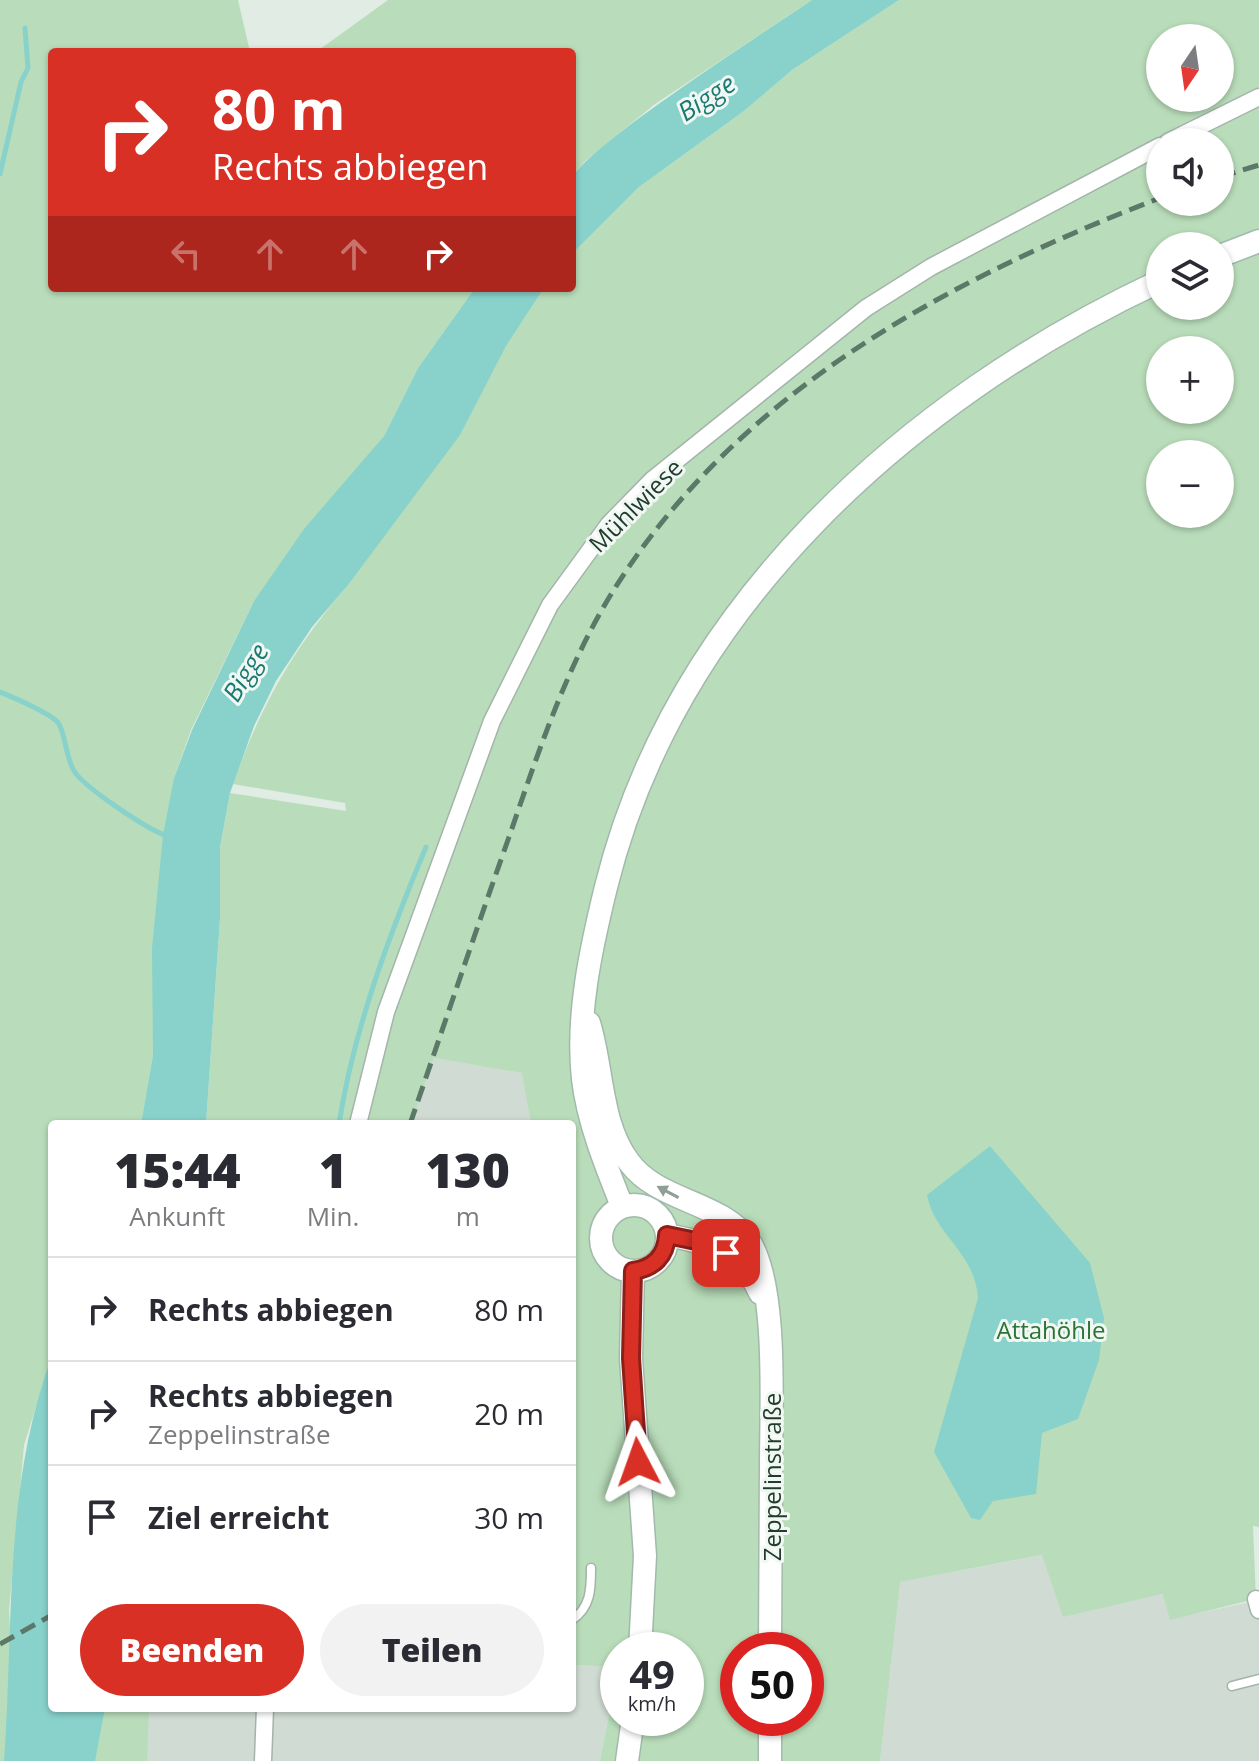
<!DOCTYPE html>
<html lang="de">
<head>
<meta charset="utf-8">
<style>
  body { margin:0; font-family:"Open Sans",sans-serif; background:#f2f2f3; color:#2b2b33; height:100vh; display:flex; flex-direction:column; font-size:30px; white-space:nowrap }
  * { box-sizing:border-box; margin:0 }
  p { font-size:26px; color:#7c7c81 }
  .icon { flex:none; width:44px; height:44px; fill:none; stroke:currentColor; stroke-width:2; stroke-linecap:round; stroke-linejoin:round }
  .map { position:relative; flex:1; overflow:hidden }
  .sheet { position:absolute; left:48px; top:1120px; width:528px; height:592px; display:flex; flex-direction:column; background:#fff; border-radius:8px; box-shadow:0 2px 6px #0004 }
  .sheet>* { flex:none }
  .hud { position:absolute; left:48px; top:48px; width:528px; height:244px; border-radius:8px; box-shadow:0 2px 6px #0004; background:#d93025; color:#fff; overflow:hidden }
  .needle { width:52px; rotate:193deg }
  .fabs { position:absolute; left:1146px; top:24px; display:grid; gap:16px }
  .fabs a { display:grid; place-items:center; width:88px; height:88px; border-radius:50%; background:#fff; box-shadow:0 2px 6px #0004; font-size:40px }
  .speed { position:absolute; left:600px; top:1632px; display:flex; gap:16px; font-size:40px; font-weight:700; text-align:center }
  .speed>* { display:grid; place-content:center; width:104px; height:104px; border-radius:50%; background:#fff; box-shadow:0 2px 6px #0004; line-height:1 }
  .speed small { font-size:20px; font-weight:400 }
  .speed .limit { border:12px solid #d22; background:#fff; color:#111 }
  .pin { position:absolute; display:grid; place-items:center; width:68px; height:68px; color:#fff; margin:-34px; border-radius:16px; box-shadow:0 4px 12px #0006 }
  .me { position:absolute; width:88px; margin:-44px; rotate:356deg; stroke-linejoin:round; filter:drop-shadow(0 0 6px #0008) }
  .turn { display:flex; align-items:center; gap:28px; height:168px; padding:0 32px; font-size:36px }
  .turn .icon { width:104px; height:104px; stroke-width:2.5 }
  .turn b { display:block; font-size:56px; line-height:68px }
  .lanes { display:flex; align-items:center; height:76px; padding:0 32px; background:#0003; justify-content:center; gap:40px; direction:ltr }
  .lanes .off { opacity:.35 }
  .eta { display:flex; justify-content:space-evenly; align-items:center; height:136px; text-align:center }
  .eta b { font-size:48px; font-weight:800; line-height:56px }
  .button { display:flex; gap:16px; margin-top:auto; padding:16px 32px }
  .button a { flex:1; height:92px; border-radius:48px; background:#d93025; color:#fff; font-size:32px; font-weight:800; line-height:92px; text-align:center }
  .button a+a { background:#f2f2f3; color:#2b2b33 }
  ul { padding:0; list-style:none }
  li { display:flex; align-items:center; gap:24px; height:104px; padding:0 32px; border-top:2px solid #e1e1e2 }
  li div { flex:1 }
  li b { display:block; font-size:30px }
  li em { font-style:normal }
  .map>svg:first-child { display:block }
  .built { fill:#cfdbd3 }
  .green { fill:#b9ddba; fill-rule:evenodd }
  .water { fill:#88d2cb }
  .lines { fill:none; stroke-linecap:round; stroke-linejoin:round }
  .stream { stroke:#88d2cb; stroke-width:5 }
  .service-casing { stroke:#a4b4aa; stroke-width:11 }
  .minor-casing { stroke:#a4b4aa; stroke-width:19 }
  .secondary-casing { stroke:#a2baac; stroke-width:25 }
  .service { stroke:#fff; stroke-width:8 }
  .minor { stroke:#fff; stroke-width:16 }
  .secondary { stroke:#fff; stroke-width:22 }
  .rail { stroke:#5b7869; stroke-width:5; stroke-dasharray:16 8; stroke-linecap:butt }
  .oneway { fill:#909e96 }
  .route-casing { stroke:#8d1f18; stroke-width:20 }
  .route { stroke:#d93025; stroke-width:14 }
  .labels { text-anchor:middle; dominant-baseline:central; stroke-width:6; stroke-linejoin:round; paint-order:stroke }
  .street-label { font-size:24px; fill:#213c2e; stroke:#f1f8f3 }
  .park-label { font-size:24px; fill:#2b7435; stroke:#f1f8f3 }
  .water-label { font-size:26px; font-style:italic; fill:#1a7972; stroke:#f1f8f3 }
</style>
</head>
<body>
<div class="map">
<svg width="1259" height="1761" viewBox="0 0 1259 1761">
  <rect width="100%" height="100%" fill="#e1ece4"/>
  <!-- built -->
  <path class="built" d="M 434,1058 L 523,1073 L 531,1124 L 411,1124 Z
    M 1043,1555 L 1064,1616 L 1164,1594 L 1171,1619 L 1259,1600 L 1259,1761 L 880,1761 L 899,1582 Z
    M 572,1665 L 618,1667 L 600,1761 L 144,1761 L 145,1708 L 572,1708 Z"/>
  <!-- green -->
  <path class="green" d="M 0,0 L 238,0 L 250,52 L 52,52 L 52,288 L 475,288 L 418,368 L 384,436 L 254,601 L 191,730 L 174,778 L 153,1055 L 141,1124 L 52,1124 L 52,1356 L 24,1445 L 9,1611 L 12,1660 L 8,1705 L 149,1708 L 147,1761 L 0,1761 Z
    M 388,0 L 812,0 L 655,104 L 584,162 L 572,177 L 572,52 L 316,52 Z
    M 899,0 L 1259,0 L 1259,1527 L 1253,1526 L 1256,1599 L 1170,1620 L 1163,1594 L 1063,1617 L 1042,1555 L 900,1582 L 880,1761 L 600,1761 L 618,1668 L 618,1718 L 686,1718 L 686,1650 L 618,1650 L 618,1667 L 572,1665 L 572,1124 L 531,1124 L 522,1073 L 434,1058 L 411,1124 L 206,1124 L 220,918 L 220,847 L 230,793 L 346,811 L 345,803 L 233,784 C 261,705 293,649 348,585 L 544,288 L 572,288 L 572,254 L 639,187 L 744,111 L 792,70 ZM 1160,38 L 1220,38 L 1220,98 L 1160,98 ZM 1160,142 L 1220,142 L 1220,202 L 1160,202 ZM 1160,246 L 1220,246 L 1220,306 L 1160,306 ZM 1160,350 L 1220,350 L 1220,410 L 1160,410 ZM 1160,454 L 1220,454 L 1220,514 L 1160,514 ZM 738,1650 L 806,1650 L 806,1718 L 738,1718 Z"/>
  <!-- water -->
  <path class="water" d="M 812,0 L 899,0 L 792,70 L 744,111 L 639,187 L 572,254 C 572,231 567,202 572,180 C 578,151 776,25 812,0 Z
    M 475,288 L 544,288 L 506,346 L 460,435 L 348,585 L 312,627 L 276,681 L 254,726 L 230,793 L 220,847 L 220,918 L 206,1124 L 141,1124 L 153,1055 L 152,948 L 163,835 L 174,778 L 192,730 L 254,601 L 304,529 L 384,436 L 418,368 Z
    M 990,1146 L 1090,1263 L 1104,1318 L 1099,1360 L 1078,1419 L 1042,1433 L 1036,1494 L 993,1501 L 980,1520 L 971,1518 L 934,1452 L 978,1298 C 975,1252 935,1236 927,1195 Z
    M 52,1356 L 52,1708 L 105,1708 L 95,1761 L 4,1761 C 14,1624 3,1487 52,1356 Z"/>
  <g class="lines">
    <!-- stream -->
    <path class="stream" d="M 0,174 L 21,82 L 28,68 L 25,28
      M 0,692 C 12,697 53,714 59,724 C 66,737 66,758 74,771 C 84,787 149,831 168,836
      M 339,1124 C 354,1028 389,936 426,847"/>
    <!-- service casing -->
    <g class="service-casing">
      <path id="service" d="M 572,1620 C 591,1607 591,1589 591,1568
        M 1232,1686 L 1259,1679"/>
    </g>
    <!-- minor casing -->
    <g class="minor-casing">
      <path id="minor" d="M 1168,142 L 1259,97
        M 358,1124 L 386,1012 L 492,721 L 550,605 L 609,524 L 652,480 L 866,308 L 931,267 L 1160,146
        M 1259,1600 L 1256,1599 L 1259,1610
        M 263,1761 L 265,1708"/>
    </g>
    <!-- secondary casing -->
    <g class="secondary-casing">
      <path id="secondary" d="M 1220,256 L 1259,241
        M 589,1023 C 603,1068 600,1124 629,1162 C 658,1202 722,1201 749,1241 C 778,1285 771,1408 771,1462 C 771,1525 770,1587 770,1650
        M601 1238a33 33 0 1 1 66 0a33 33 0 1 1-66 0Z
        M 622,1206 C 606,1166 588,1122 583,1079 C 576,1016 591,948 606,887 C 675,608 906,400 1160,281
        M 667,1235 C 706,1242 743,1253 760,1293
        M 633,1271 L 631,1358 L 645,1556 L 640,1650
        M 627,1761 L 633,1718
        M 770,1761 L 770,1718"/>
    </g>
    <!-- service -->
    <use href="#service" class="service"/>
    <!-- minor -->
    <use href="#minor" class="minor"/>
    <!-- secondary -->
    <use href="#secondary" class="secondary"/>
    <!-- rail -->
    <path class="rail" d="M 1220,177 L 1259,165
      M 410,1124 C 443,1028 475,933 509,837 C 538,753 567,664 615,588 C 739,391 949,279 1160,198
      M 0,1644 L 52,1615"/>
  </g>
  <!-- one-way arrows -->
  <defs><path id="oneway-solid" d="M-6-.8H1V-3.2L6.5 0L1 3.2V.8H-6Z" transform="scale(2)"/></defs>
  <use class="oneway" href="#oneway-solid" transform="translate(668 1192) rotate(-152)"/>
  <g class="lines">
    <!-- route casing -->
    <g class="route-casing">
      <path id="route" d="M 638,1462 L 631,1358 L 633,1271 C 654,1268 666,1256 667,1235 L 706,1243 L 726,1253"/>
    </g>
    <!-- route -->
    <use href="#route" class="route"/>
  </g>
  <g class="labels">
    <!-- street labels -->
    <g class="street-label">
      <text transform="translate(635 505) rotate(-45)">Mühlwiese</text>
      <text transform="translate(771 1477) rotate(-90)">Zeppelinstraße</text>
    </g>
    <!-- park labels -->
    <g class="park-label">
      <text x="1051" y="1329">Attahöhle</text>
    </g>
    <!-- water labels -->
    <g class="water-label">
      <text transform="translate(706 97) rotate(-33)">Bigge</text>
      <text transform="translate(245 672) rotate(-59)">Bigge</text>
    </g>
  </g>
</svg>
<div class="fabs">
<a><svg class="needle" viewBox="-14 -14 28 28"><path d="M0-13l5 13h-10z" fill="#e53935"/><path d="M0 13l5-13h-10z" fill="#7c7c81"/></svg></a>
<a><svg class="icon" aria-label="sound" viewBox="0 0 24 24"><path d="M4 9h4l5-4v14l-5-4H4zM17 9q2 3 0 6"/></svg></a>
<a><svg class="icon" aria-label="layers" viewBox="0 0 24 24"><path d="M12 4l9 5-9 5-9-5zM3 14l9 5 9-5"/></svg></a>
<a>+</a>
<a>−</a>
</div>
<div class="speed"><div>49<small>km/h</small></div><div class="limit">50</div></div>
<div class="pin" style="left:726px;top:1253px;background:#d93025"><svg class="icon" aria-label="arrive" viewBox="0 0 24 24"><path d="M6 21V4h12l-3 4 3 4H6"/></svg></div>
<svg class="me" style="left:638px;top:1462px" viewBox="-20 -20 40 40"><path d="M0-17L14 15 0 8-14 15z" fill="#d93025" stroke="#fff" stroke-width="4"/></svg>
<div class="hud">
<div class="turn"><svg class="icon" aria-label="right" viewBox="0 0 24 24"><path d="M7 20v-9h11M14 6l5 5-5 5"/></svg><div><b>80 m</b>Rechts abbiegen</div></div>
<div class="lanes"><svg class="icon off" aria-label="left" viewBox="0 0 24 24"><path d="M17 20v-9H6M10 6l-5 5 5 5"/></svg><svg class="icon off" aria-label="ahead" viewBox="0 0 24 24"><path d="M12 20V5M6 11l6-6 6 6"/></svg><svg class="icon off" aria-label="ahead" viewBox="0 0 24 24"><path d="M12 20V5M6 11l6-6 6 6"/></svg><svg class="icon" aria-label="right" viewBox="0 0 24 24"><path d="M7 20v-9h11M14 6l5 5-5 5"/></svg></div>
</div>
<section class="sheet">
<div class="eta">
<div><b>15:44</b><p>Ankunft</p></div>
<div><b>1</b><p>Min.</p></div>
<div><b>130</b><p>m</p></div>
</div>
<ul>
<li><svg class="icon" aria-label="right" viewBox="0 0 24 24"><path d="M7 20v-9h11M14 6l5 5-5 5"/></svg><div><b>Rechts abbiegen</b></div><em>80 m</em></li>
<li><svg class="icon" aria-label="right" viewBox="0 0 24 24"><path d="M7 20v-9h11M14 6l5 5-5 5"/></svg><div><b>Rechts abbiegen</b><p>Zeppelinstraße</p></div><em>20 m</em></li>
<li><svg class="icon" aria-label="arrive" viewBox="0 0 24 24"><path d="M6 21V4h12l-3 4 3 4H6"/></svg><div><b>Ziel erreicht</b></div><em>30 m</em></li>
</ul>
<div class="button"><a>Beenden</a><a>Teilen</a></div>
</section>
</div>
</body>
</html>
